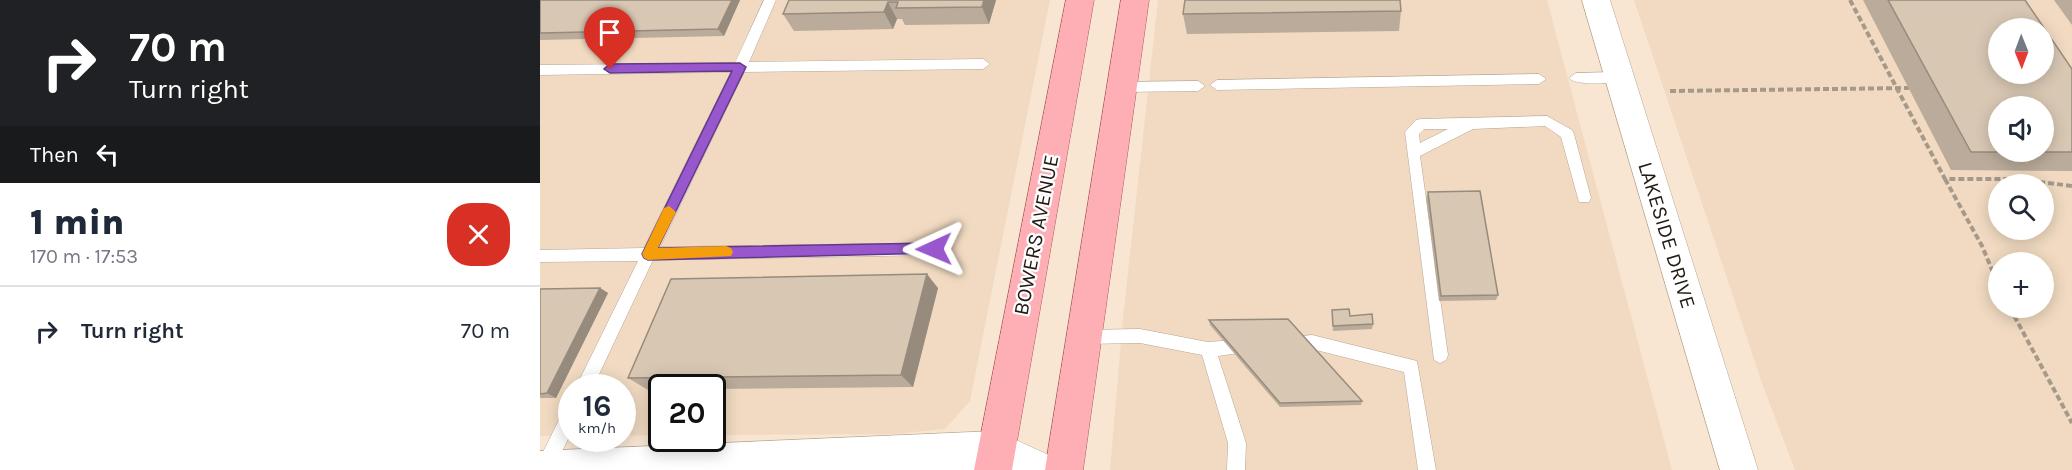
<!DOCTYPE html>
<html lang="en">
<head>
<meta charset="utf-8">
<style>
  body { margin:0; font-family:Karla,sans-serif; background:#f6f6f7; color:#1f2937; height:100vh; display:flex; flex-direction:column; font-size:22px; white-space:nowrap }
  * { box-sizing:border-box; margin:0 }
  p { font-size:20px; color:#747a83 }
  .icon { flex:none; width:33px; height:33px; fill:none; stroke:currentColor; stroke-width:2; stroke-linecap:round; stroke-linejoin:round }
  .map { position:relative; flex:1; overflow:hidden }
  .details { display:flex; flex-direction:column; background:#fff; width:540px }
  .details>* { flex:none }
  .hud { background:#202124; color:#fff; overflow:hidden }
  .needle { width:39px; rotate:179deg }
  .tools { position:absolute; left:1448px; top:18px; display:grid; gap:12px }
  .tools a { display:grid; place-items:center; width:66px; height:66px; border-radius:50%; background:#fff; box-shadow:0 3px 15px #0003; font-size:30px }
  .speed { position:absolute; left:18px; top:374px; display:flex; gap:12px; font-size:30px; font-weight:700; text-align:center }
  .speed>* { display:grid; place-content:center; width:78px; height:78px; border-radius:50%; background:#fff; box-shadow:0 3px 15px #0003; line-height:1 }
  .speed small { font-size:15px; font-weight:400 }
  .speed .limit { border:3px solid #111; border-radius:9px; background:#fff; color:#111 }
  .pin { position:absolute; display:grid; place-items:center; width:51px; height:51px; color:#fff; margin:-62px -26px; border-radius:50% 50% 50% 0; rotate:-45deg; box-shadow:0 0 6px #0007 }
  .pin .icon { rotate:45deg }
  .me { position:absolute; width:66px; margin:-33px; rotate:269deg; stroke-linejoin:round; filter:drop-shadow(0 0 4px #0008) }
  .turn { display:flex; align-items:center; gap:21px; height:126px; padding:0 30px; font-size:27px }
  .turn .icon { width:78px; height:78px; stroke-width:2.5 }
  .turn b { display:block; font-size:42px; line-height:51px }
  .then { display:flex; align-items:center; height:57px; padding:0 30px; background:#0003; gap:12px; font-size:22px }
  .round { display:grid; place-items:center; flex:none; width:63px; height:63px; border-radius:24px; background:#f6f6f7 }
  .headline { display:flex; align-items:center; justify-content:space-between; height:102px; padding:0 30px }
  h1 { font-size:36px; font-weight:800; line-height:45px }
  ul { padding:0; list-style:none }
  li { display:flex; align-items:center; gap:18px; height:90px; padding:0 30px; border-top:2px solid #e0e1e3 }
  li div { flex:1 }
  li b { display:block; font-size:22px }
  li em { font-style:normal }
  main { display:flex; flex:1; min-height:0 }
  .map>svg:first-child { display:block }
  .built { fill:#f1dac1; fill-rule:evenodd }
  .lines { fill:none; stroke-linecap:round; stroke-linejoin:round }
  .lane-casing { stroke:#b6a693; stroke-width:1 }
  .secondary-casing { stroke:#b6a693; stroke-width:1 }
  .primary-casing { stroke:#b0585c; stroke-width:1 }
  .path { stroke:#a6998a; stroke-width:4; stroke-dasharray:6 3; stroke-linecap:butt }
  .lane { fill:#fff; fill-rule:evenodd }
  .secondary { fill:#fff; fill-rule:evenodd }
  .primary { fill:#feafb5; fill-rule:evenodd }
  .wall { fill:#baab9a }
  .shaded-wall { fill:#978b7d }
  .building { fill:#d8c7b3; stroke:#978b7d; stroke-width:1.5; fill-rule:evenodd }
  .route { fill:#9857cc; stroke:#633985; stroke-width:1.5 }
  .slow { fill:#f59e0b }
  .labels { text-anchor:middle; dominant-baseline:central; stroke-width:4.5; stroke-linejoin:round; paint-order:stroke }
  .street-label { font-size:21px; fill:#201a13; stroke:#fff }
</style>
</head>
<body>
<main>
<section class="details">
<div class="hud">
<div class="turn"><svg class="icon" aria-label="right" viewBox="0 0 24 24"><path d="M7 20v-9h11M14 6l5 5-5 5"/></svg><div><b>70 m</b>Turn right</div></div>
<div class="then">Then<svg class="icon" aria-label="left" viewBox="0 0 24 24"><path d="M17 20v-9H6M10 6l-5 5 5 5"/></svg></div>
</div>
<div class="headline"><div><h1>1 min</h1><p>170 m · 17:53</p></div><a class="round" style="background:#d93025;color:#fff"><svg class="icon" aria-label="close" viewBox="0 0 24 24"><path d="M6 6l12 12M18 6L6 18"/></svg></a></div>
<ul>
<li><svg class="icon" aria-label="right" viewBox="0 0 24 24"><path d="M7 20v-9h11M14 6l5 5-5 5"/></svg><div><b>Turn right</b></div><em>70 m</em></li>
</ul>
</section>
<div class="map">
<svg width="1532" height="470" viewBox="0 0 1532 470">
  <rect width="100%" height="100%" fill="#f8e6d2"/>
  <!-- built -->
  <path class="built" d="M 0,0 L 510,0 L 430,401 L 405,429 L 354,434 L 173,435 L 172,387 L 122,387 L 121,435 L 83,436 L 82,387 L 32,387 L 31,436 L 0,436 Z
    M 618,0 L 1007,0 L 1132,470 L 570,470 L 583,318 Z
    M 1094,0 L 1532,0 L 1532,470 L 1255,470 L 1223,386 ZM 1458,28 L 1503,28 L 1503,74 L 1458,74 ZM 1458,106 L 1503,106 L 1503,152 L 1458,152 ZM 1458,184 L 1503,184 L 1503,230 L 1458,230 ZM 1458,262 L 1503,262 L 1503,308 L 1458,308 Z"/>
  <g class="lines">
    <!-- lane casing -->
    <g class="lane-casing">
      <path id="lane" d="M 224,0 L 236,0 L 209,62 L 443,59 L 450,64 L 443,69 L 204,72 L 120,247 L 394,243 L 399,244 L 402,249 L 399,254 L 394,255 L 113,260 L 53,387 L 36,387 L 98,261 L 0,262 L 0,250 L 104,248 L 191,72 L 0,75 L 0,65 L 195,63 Z
        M 1079,72 L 1086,77 C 1080,85 1035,86 1029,78 L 1036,73 Z
        M 999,74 L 1006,79 L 999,84 L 677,90 L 670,85 L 677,80 Z
        M 658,81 L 665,86 L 658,91 L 581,92 L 574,87 L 581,82 Z
        M 1007,116 L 1032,130 L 1034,134 L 1051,198 L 1049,202 L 1039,202 L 1021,137 L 1005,126 L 933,129 L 880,156 L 908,355 L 906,360 L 900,363 L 894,360 L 865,132 L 876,120 L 881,119 ZM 884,129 L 908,129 L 880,143 L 879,134 Z
        M 600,329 L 668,342 L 708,339 L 714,341 L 716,346 L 714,351 L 678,356 L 706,443 L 705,470 L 687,470 L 688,443 L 662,355 L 600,343 L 544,344 L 538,342 L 536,337 L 538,332 L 544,330 Z
        M 772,335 L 877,361 L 896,470 L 878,470 L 864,372 L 772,349 L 750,350 L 744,348 L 742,343 L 744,338 Z
        M 32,404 L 32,431 L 13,470 L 0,470 L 0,458 L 26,406 Z"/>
    </g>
    <!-- secondary casing -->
    <g class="secondary-casing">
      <path id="secondary" d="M 1042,0 L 1070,0 L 1218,470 L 1180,470 Z
        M 456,431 L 511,456 L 516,470 L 0,470 L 0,451 Z"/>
    </g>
    <!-- primary casing -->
    <g class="primary-casing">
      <path id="primary" d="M 526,0 L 554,0 L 472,470 L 434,470 Z
        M 581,0 L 609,0 L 543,470 L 505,470 Z"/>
    </g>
    <!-- path -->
    <path class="path" d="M 1310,0 L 1405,179 L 1476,179 L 1532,186
      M 1130,91 L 1369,88
      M 1405,179 L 1442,246 L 1458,284
      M 1470,308 L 1532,423"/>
    <!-- lane -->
    <use href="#lane" class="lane"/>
    <!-- secondary -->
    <use href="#secondary" class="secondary"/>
    <!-- primary -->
    <use href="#primary" class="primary"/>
  </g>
  <!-- wall -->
  <path class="wall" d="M 0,0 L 200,0 L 184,36 L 0,40 Z
    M 249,0 L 456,0 L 449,24 L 365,25 L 362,19 L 357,19 L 353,29 L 254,31 L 243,14 Z
    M 1323,0 L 1485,0 L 1532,69 L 1532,171 L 1411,170 Z
    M 1514,0 L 1532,0 L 1532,25 Z
    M 861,11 L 859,31 L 647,34 L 643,14 Z
    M 888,192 L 958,295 L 956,300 L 899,301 L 886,198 Z
    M 60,288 L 68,293 L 16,398 L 0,398 L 0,289 Z
    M 398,288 L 373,387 L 172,389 L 172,387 L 122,387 L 122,390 L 108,390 L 88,378 Z
    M 792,310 L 833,324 L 832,329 L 793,331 Z
    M 669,320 L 822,401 L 821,405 L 740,407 L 670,325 Z"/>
  <!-- shaded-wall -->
  <path class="shaded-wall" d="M 192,0 L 200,0 L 184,36 L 178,29 Z
    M 444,0 L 456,0 L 449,24 L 442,7 Z
    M 348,2 L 357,19 L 353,29 L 344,12 Z
    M 387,274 L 398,288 L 373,387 L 361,375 Z
    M 60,288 L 68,293 L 16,398 L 7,393 Z"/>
  <!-- building -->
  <path class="building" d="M 0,0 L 192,0 L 178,29 L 0,33 Z
    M 249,0 L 444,0 L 442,7 L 356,8 L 358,2 L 348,2 L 344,12 L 243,14 Z
    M 645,0 L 860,0 L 861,11 L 643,14 Z
    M 1348,0 L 1485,0 L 1532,69 L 1532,152 L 1431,152 ZM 1458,28 L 1503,28 L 1503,74 L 1458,74 ZM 1458,106 L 1503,106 L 1503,152 L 1458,152 Z
    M 940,191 L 958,295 L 901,296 L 888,192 Z
    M 387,274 L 361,375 L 88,378 L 131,279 Z
    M 60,288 L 7,393 L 0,394 L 0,289 Z
    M 809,309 L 810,316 L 832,314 L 833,324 L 793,326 L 792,310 Z
    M 748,319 L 822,401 L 740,403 L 669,320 Z"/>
  <!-- route -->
  <path class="route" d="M 200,63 L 206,67 L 118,248 L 394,243 L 398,245 L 400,249 L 398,253 L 108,260 L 104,258 L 102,254 L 192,71 L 70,73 L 64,69 L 70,64 Z"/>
  <!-- slow -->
  <path class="slow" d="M 129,206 L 136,212 L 118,248 L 186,246 L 191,248 L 193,252 L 191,256 L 108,260 L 104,258 L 102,254 L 104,250 L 124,208 Z"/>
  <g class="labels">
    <!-- street labels -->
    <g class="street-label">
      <text transform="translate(496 235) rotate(-79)">BOWERS AVENUE</text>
      <text transform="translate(1127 235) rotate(73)">LAKESIDE DRIVE</text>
    </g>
  </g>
</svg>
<div class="tools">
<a><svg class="needle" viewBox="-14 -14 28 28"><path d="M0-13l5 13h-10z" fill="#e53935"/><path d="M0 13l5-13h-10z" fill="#747a83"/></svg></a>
<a><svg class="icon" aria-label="sound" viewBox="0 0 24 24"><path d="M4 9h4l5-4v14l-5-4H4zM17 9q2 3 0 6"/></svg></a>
<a><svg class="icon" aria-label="search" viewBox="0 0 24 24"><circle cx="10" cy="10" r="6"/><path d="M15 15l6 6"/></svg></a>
<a>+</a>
</div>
<div class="speed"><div>16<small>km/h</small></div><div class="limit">20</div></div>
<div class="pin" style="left:70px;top:69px;background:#d93025"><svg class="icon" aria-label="arrive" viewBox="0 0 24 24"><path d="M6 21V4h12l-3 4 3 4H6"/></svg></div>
<svg class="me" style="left:394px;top:249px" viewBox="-20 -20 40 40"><path d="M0-17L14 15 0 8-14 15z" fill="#9857cc" stroke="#fff" stroke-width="4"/></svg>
</div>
</main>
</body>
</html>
